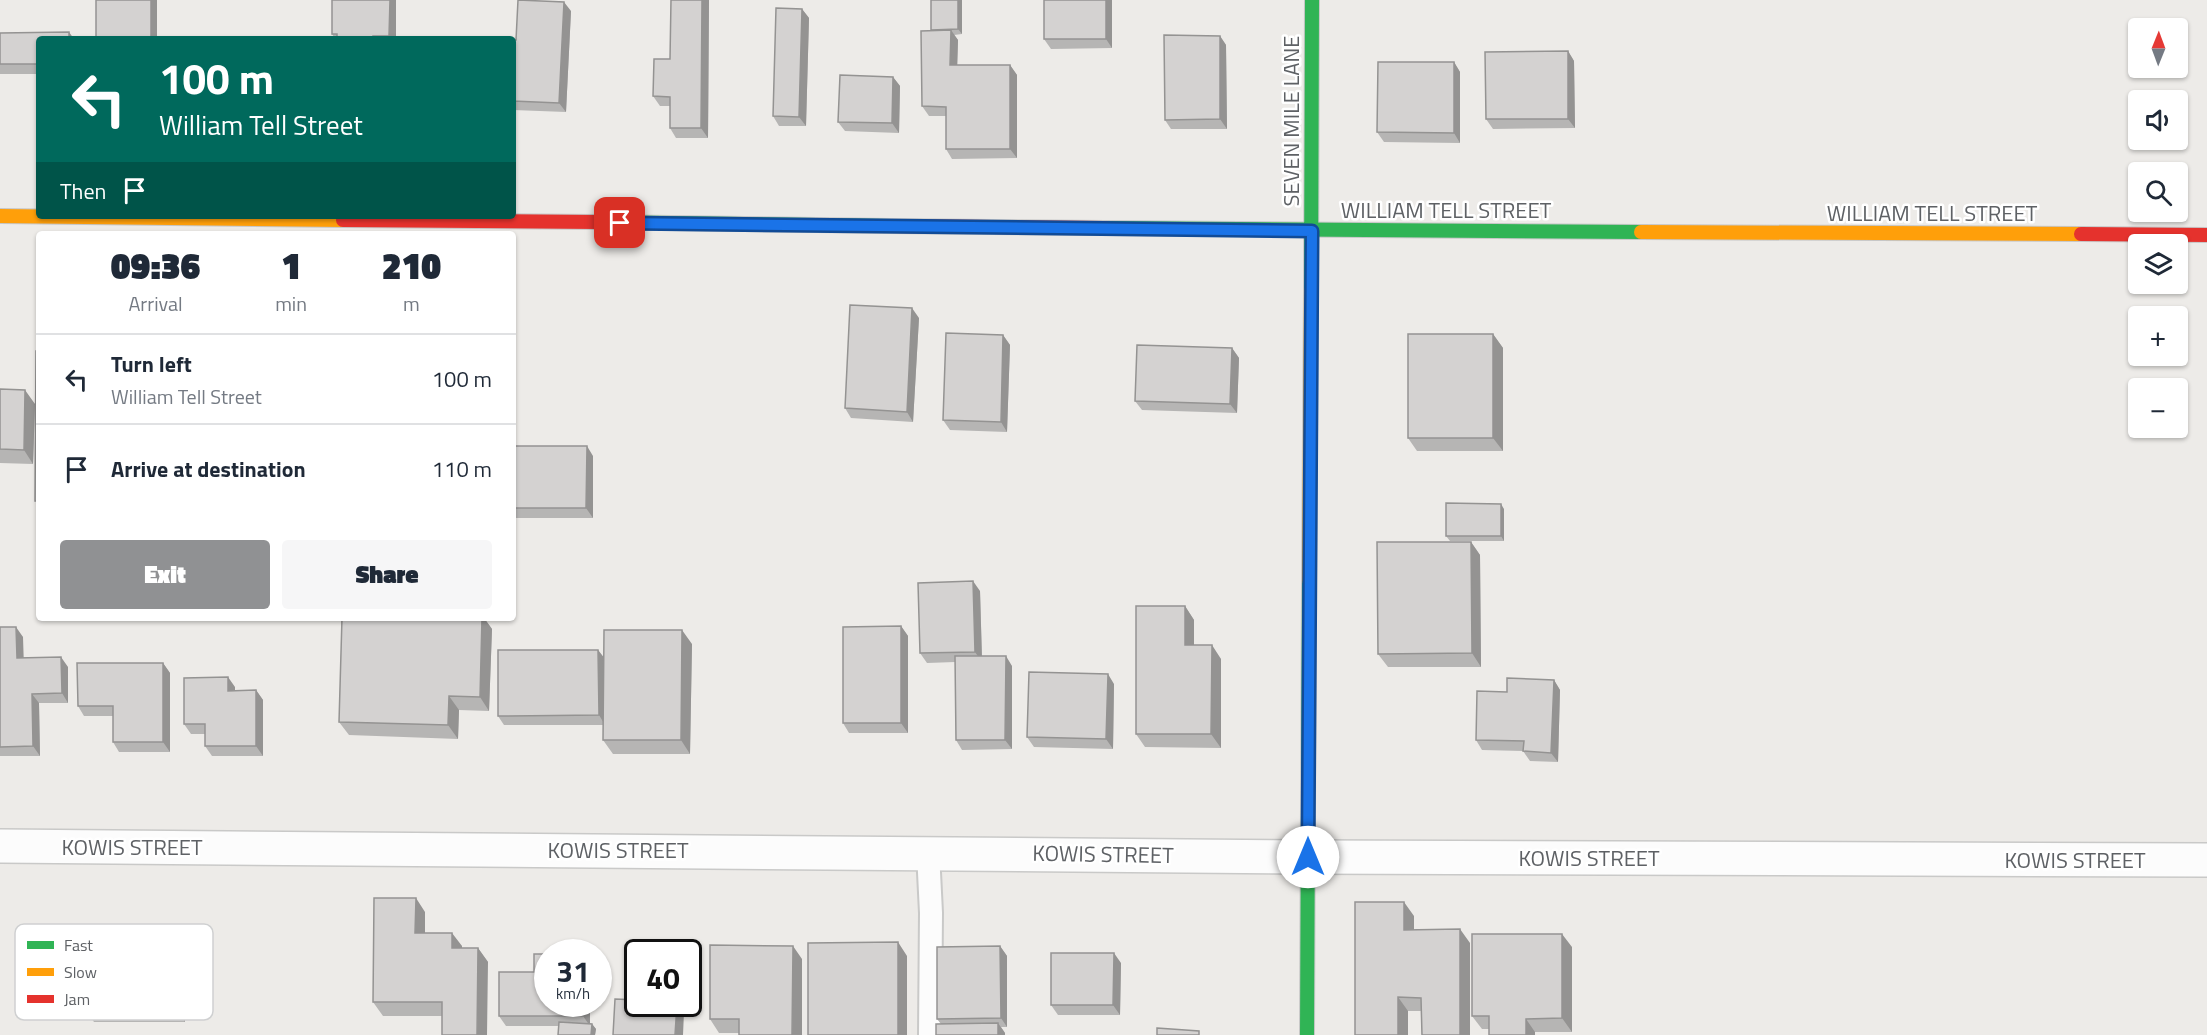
<!DOCTYPE html>
<html lang="en">
<head>
<meta charset="utf-8">
<style>
  body { margin:0; font-family:"Titillium Web",sans-serif; background:#f6f6f7; color:#1f2937; height:100vh; display:flex; flex-direction:column; font-size:22px; white-space:nowrap }
  * { box-sizing:border-box; margin:0 }
  p { font-size:20px; color:#747a83 }
  .icon { flex:none; width:33px; height:33px; fill:none; stroke:currentColor; stroke-width:2; stroke-linecap:round; stroke-linejoin:round }
  .map { position:relative; flex:1; overflow:hidden }
  .sheet { position:absolute; left:36px; top:231px; width:480px; height:390px; display:flex; flex-direction:column; background:#fff; border-radius:6px; box-shadow:0 2px 4px #0004 }
  .sheet>* { flex:none }
  .guide { position:absolute; left:36px; top:36px; width:480px; height:183px; border-radius:6px; box-shadow:0 2px 4px #0004; background:#00695c; color:#fff; overflow:hidden }
  .needle { width:39px; rotate:1deg }
  .controls { position:absolute; left:2128px; top:18px; display:grid; gap:12px }
  .controls a { display:grid; place-items:center; width:60px; height:60px; border-radius:6px; background:#fff; box-shadow:0 2px 4px #0004; font-size:30px }
  .speed { position:absolute; left:534px; top:939px; display:flex; gap:12px; font-size:30px; font-weight:700; text-align:center }
  .speed>* { display:grid; place-content:center; width:78px; height:78px; border-radius:50%; background:#fff; box-shadow:0 2px 4px #0004; line-height:1 }
  .speed small { font-size:15px; font-weight:400 }
  .speed .limit { border:3px solid #111; border-radius:9px; background:#fff; color:#111 }
  .pin { position:absolute; display:grid; place-items:center; width:51px; height:51px; color:#fff; margin:-26px; border-radius:12px; box-shadow:0 3px 9px #0006 }
  .me { position:absolute; width:66px; margin:-33px; rotate:0deg; stroke-linejoin:round; filter:drop-shadow(0 0 4px #0008) }
  .turn { display:flex; align-items:center; gap:21px; height:126px; padding:0 24px; font-size:27px }
  .turn .icon { width:78px; height:78px; stroke-width:2.5 }
  .turn b { display:block; font-size:42px; line-height:51px }
  .then { display:flex; align-items:center; height:57px; padding:0 24px; background:#0003; gap:12px; font-size:22px }
  .eta { display:flex; justify-content:space-evenly; align-items:center; height:102px; text-align:center }
  .eta b { font-size:36px; font-weight:800; line-height:42px }
  .action { display:flex; gap:12px; margin-top:auto; padding:12px 24px }
  .action a { flex:1; height:69px; border-radius:6px; background:#909193; color:#fff; font-size:24px; font-weight:800; line-height:69px; text-align:center }
  .action a+a { background:#f6f6f7; color:#1f2937 }
  ul { padding:0; list-style:none }
  li { display:flex; align-items:center; gap:18px; height:90px; padding:0 24px; border-top:2px solid #e0e1e3 }
  li div { flex:1 }
  li b { display:block; font-size:22px }
  li em { font-style:normal }
  .map>svg:first-child { display:block }
  .lines { fill:none; stroke-linecap:round; stroke-linejoin:round }
  .lane-casing { stroke:#c9c9c8; stroke-width:26 }
  .street-casing { stroke:#c9c9c8; stroke-width:36 }
  .fast-casing { stroke:#c7c7c7; stroke-width:16 }
  .slow-casing { stroke:#c7c7c7; stroke-width:16 }
  .jam-casing { stroke:#c7c7c7; stroke-width:16 }
  .lane { stroke:#fcfcfc; stroke-width:22 }
  .street { stroke:#fcfcfc; stroke-width:33 }
  .fast { stroke:#30b455; stroke-width:14 }
  .slow { stroke:#ff9f0a; stroke-width:14 }
  .jam { stroke:#e5322d; stroke-width:14 }
  .wall { fill:#b6b5b4 }
  .shaded-wall { fill:#949392 }
  .building { fill:#d4d2d1; stroke:#949392; stroke-width:1.5 }
  .route-casing { stroke:#114b97; stroke-width:15 }
  .route { stroke:#1a73e8; stroke-width:10 }
  .labels { text-anchor:middle; dominant-baseline:central; stroke-width:5; stroke-linejoin:round; paint-order:stroke }
  .street-label { font-size:22px; fill:#5e6165; stroke:#fff }
  .key { fill:#fff; stroke:#cfd0d1; stroke-width:1.5 }
  .key-label { font-size:16px; fill:#5e6165 }
</style>
</head>
<body>
<div class="map">
<svg width="2207" height="1035" viewBox="0 0 2207 1035">
  <rect width="100%" height="100%" fill="#edebe8"/>
  <g class="lines">
    <!-- lane casing -->
    <g class="lane-casing">
      <path id="lane" d="M 928,852 L 931,913 L 930,1035"/>
    </g>
    <!-- street casing -->
    <g class="street-casing">
      <path id="street" d="M 0,846 L 1308,857 L 2207,860"/>
    </g>
    <!-- fast casing -->
    <g class="fast-casing">
      <path id="fast" d="M 598,222 L 890,226
        M 1105,228 L 1641,232
        M 1311,291 L 1312,0
        M 1307,1035 L 1309,580"/>
    </g>
    <!-- slow casing -->
    <g class="slow-casing">
      <path id="slow" d="M 0,216 L 343,220
        M 1641,232 L 2081,234
        M 1309,580 L 1311,291"/>
    </g>
    <!-- jam casing -->
    <g class="jam-casing">
      <path id="jam" d="M 343,220 L 598,222
        M 890,226 L 1105,228
        M 2081,234 L 2207,235"/>
    </g>
    <!-- lane -->
    <use href="#lane" class="lane"/>
    <!-- street -->
    <use href="#street" class="street"/>
    <!-- fast -->
    <use href="#fast" class="fast"/>
    <!-- slow -->
    <use href="#slow" class="slow"/>
    <!-- jam -->
    <use href="#jam" class="jam"/>
  </g>
  <!-- wall -->
  <path class="wall" d="M 332,0 L 396,0 L 396,39 L 335,39 L 332,34 Z
    M 671,0 L 709,0 L 708,138 L 676,138 L 670,128 L 670,106 L 660,106 L 653,96 L 670,59 Z
    M 962,0 L 962,34 L 954,35 L 958,40 L 957,65 L 1010,65 L 1017,75 L 1017,158 L 952,159 L 946,149 L 946,116 L 929,116 L 922,106 L 931,30 Z
    M 1112,0 L 1112,48 L 1051,49 L 1044,39 Z
    M 802,9 L 809,18 L 806,126 L 779,126 L 773,116 Z
    M 571,11 L 566,112 L 513,110 L 513,40 L 516,40 Z
    M 0,33 L 39,39 L 39,74 L 0,74 Z
    M 1220,36 L 1226,45 L 1227,129 L 1171,129 L 1165,120 Z
    M 1568,51 L 1574,61 L 1575,128 L 1493,129 L 1486,119 Z
    M 1454,62 L 1460,72 L 1460,143 L 1384,142 L 1377,132 Z
    M 893,77 L 900,86 L 899,133 L 845,131 L 838,122 Z
    M 919,318 L 913,422 L 851,418 L 845,408 Z
    M 1493,334 L 1503,348 L 1503,451 L 1417,451 L 1408,438 Z
    M 1003,335 L 1010,345 L 1007,432 L 950,430 L 943,420 Z
    M 1232,348 L 1239,358 L 1237,413 L 1142,410 L 1135,401 Z
    M 0,389 L 35,404 L 33,464 L 0,463 Z
    M 513,446 L 593,456 L 593,518 L 513,518 Z
    M 1504,509 L 1504,541 L 1450,541 L 1446,536 Z
    M 1471,542 L 1480,555 L 1481,667 L 1388,667 L 1378,654 Z
    M 980,591 L 982,656 L 1012,666 L 1012,749 L 962,750 L 956,740 L 955,662 L 927,663 L 920,653 Z
    M 1185,606 L 1194,620 L 1194,645 L 1221,659 L 1221,748 L 1145,747 L 1136,734 Z
    M 342,618 L 484,618 L 492,629 L 489,711 L 459,710 L 458,739 L 349,735 L 339,722 Z
    M 901,626 L 908,636 L 908,733 L 849,733 L 843,723 Z
    M 0,627 L 23,637 L 23,658 L 68,667 L 68,703 L 39,703 L 40,756 L 0,756 Z
    M 692,644 L 690,754 L 613,754 L 603,740 L 603,725 L 504,725 L 498,716 L 598,650 L 604,658 Z
    M 163,663 L 170,673 L 170,752 L 119,752 L 113,742 L 113,716 L 84,716 L 78,706 Z
    M 1554,680 L 1560,690 L 1558,762 L 1530,761 L 1523,751 L 1482,750 L 1476,740 L 1507,692 Z
    M 1114,684 L 1113,749 L 1034,747 L 1027,737 Z
    M 235,687 L 235,691 L 256,690 L 263,700 L 263,756 L 212,756 L 205,746 L 205,734 L 191,734 L 184,724 Z
    M 425,912 L 425,933 L 462,946 L 462,948 L 478,948 L 488,962 L 442,1016 L 383,1016 L 373,1002 Z
    M 1414,916 L 1414,930 L 1470,943 L 1470,1035 L 1422,1035 L 1421,1011 L 1408,1011 L 1408,1035 L 1355,1035 Z
    M 1000,946 L 1007,956 L 1007,1027 L 1001,1027 L 1005,1033 L 941,1024 L 937,1019 Z
    M 1572,947 L 1572,1032 L 1535,1032 L 1535,1035 L 1489,1035 L 1489,1029 L 1482,1029 L 1472,1016 Z
    M 802,959 L 739,1033 L 719,1033 L 710,1019 Z
    M 178,960 L 185,970 L 185,1022 L 94,1022 L 87,1012 Z
    M 1121,963 L 1120,1015 L 1058,1015 L 1051,1005 Z
    M 548,1004 L 590,1004 L 590,1023 L 592,1024 L 596,1029 L 595,1035 L 558,1035 L 559,1026 L 506,1026 L 499,1016 Z"/>
  <!-- shaded-wall -->
  <path class="shaded-wall" d="M 151,0 L 157,0 L 157,39 L 151,39 Z
    M 390,0 L 396,0 L 396,39 L 392,39 L 389,36 Z
    M 702,0 L 709,0 L 708,138 L 701,128 Z
    M 958,0 L 962,0 L 962,34 L 958,29 Z
    M 1106,0 L 1112,0 L 1112,48 L 1106,39 Z
    M 564,2 L 571,11 L 566,112 L 559,103 Z
    M 802,9 L 809,18 L 806,126 L 799,117 Z
    M 951,30 L 958,40 L 957,75 L 950,65 Z
    M 69,32 L 74,39 L 69,39 Z
    M 1220,36 L 1226,45 L 1227,129 L 1220,119 Z
    M 1568,51 L 1574,61 L 1575,128 L 1568,119 Z
    M 1454,62 L 1460,72 L 1460,143 L 1454,133 Z
    M 1010,65 L 1017,75 L 1017,158 L 1010,149 Z
    M 893,77 L 900,86 L 899,133 L 892,123 Z
    M 912,308 L 919,318 L 913,422 L 907,412 Z
    M 1493,334 L 1503,348 L 1503,451 L 1493,438 Z
    M 1003,335 L 1010,345 L 1007,432 L 1001,422 Z
    M 1232,348 L 1239,358 L 1237,413 L 1230,404 Z
    M 25,390 L 35,404 L 33,464 L 24,450 Z
    M 587,446 L 593,456 L 593,518 L 586,508 Z
    M 1501,504 L 1504,509 L 1504,541 L 1501,536 Z
    M 1471,542 L 1480,555 L 1481,667 L 1472,653 Z
    M 973,581 L 980,591 L 982,662 L 975,652 Z
    M 1185,606 L 1194,620 L 1194,659 L 1185,645 Z
    M 482,618 L 484,618 L 492,629 L 489,711 L 480,697 Z
    M 901,626 L 908,636 L 908,733 L 901,723 Z
    M 16,627 L 23,637 L 24,668 L 17,658 Z
    M 682,630 L 692,644 L 690,754 L 681,740 Z
    M 1212,645 L 1221,659 L 1221,748 L 1211,734 Z
    M 598,650 L 605,659 L 605,725 L 599,715 Z
    M 1006,656 L 1012,666 L 1012,749 L 1005,740 Z
    M 61,657 L 68,667 L 68,703 L 62,693 Z
    M 163,663 L 170,673 L 170,752 L 163,742 Z
    M 1108,674 L 1114,684 L 1113,749 L 1106,739 Z
    M 228,677 L 235,687 L 235,700 L 228,691 Z
    M 1554,680 L 1560,690 L 1558,762 L 1551,753 Z
    M 256,690 L 263,700 L 263,756 L 256,746 Z
    M 32,694 L 39,703 L 40,756 L 33,746 Z
    M 449,696 L 459,710 L 458,739 L 448,725 Z
    M 416,898 L 425,912 L 425,947 L 415,933 Z
    M 1404,902 L 1414,916 L 1414,943 L 1404,930 Z
    M 1460,929 L 1470,943 L 1470,1035 L 1460,1035 Z
    M 452,933 L 462,946 L 462,961 L 452,948 Z
    M 1562,934 L 1572,947 L 1572,1032 L 1562,1018 Z
    M 898,942 L 907,956 L 907,1035 L 898,1035 Z
    M 793,946 L 802,959 L 802,1035 L 792,1035 Z
    M 1000,946 L 1007,956 L 1007,1027 L 1001,1018 Z
    M 478,948 L 488,962 L 487,1035 L 477,1035 Z
    M 1114,953 L 1121,963 L 1120,1015 L 1113,1005 Z
    M 178,960 L 185,970 L 185,1022 L 179,1012 Z
    M 1398,997 L 1408,1011 L 1408,1035 L 1398,1035 Z
    M 583,1004 L 590,1004 L 590,1026 L 583,1016 Z
    M 677,1004 L 678,1004 L 684,1012 L 683,1035 L 675,1035 Z
    M 1526,1019 L 1535,1032 L 1535,1035 L 1526,1035 Z
    M 998,1023 L 1005,1033 L 1005,1035 L 998,1035 Z
    M 592,1024 L 596,1029 L 595,1035 L 591,1035 Z"/>
  <!-- building -->
  <path class="building" d="M 96,0 L 151,0 L 151,39 L 96,39 Z
    M 332,0 L 390,0 L 389,36 L 373,36 L 373,39 L 337,39 L 337,34 L 332,34 Z
    M 518,0 L 564,2 L 559,103 L 513,101 L 513,40 L 516,40 Z
    M 671,0 L 702,0 L 701,128 L 670,128 L 670,97 L 653,96 L 654,59 L 670,59 Z
    M 931,0 L 958,0 L 958,29 L 931,30 Z
    M 1044,0 L 1106,0 L 1106,39 L 1044,39 Z
    M 776,8 L 802,9 L 799,117 L 773,116 Z
    M 951,30 L 950,65 L 1010,65 L 1010,149 L 946,149 L 946,107 L 922,106 L 921,31 Z
    M 69,32 L 69,39 L 39,39 L 39,64 L 0,64 L 0,33 Z
    M 1164,35 L 1220,36 L 1220,119 L 1165,120 Z
    M 1568,51 L 1568,119 L 1486,119 L 1485,52 Z
    M 1378,62 L 1454,62 L 1454,133 L 1377,132 Z
    M 840,75 L 893,77 L 892,123 L 838,122 Z
    M 850,305 L 912,308 L 907,412 L 845,408 Z
    M 946,333 L 1003,335 L 1001,422 L 943,420 Z
    M 1408,334 L 1493,334 L 1493,438 L 1408,438 Z
    M 1137,345 L 1232,348 L 1230,404 L 1135,401 Z
    M 36,351 L 39,351 L 39,501 L 35,501 Z
    M 0,389 L 25,390 L 24,450 L 0,449 Z
    M 513,446 L 587,446 L 586,508 L 513,508 Z
    M 1446,503 L 1501,504 L 1501,536 L 1446,536 Z
    M 1377,542 L 1471,542 L 1472,653 L 1378,654 Z
    M 973,581 L 975,652 L 920,653 L 918,583 Z
    M 1136,606 L 1185,606 L 1185,645 L 1212,645 L 1211,734 L 1136,734 Z
    M 342,618 L 482,618 L 480,697 L 449,696 L 448,725 L 339,722 Z
    M 901,626 L 901,723 L 843,723 L 843,627 Z
    M 0,627 L 16,627 L 17,658 L 61,657 L 62,693 L 32,694 L 33,746 L 0,747 Z
    M 604,630 L 682,630 L 681,740 L 603,740 Z
    M 498,650 L 598,650 L 599,715 L 498,716 Z
    M 955,656 L 1006,656 L 1005,740 L 956,740 Z
    M 77,663 L 163,663 L 163,742 L 113,742 L 113,706 L 78,706 Z
    M 1029,672 L 1108,674 L 1106,739 L 1027,737 Z
    M 228,677 L 228,691 L 256,690 L 256,746 L 205,746 L 205,724 L 184,724 L 184,678 Z
    M 1507,678 L 1554,680 L 1551,753 L 1523,751 L 1524,741 L 1476,740 L 1477,691 L 1507,692 Z
    M 374,898 L 416,898 L 415,933 L 452,933 L 452,948 L 478,948 L 477,1035 L 442,1035 L 442,1002 L 373,1002 Z
    M 1355,902 L 1404,902 L 1404,930 L 1460,929 L 1460,1035 L 1422,1035 L 1421,998 L 1398,997 L 1398,1035 L 1355,1035 Z
    M 1472,934 L 1562,934 L 1562,1018 L 1526,1019 L 1526,1035 L 1489,1035 L 1489,1016 L 1472,1016 Z
    M 898,942 L 898,1035 L 808,1035 L 808,943 Z
    M 710,945 L 793,946 L 792,1035 L 739,1035 L 739,1019 L 710,1019 Z
    M 1000,946 L 1001,1018 L 937,1019 L 937,947 Z
    M 1051,953 L 1114,953 L 1113,1005 L 1051,1005 Z
    M 534,954 L 548,954 L 548,1004 L 583,1004 L 583,1016 L 499,1016 L 499,972 L 534,972 Z
    M 615,999 L 638,1000 L 638,1004 L 677,1004 L 675,1035 L 613,1035 Z
    M 559,1022 L 592,1024 L 591,1035 L 558,1035 Z
    M 998,1023 L 998,1035 L 936,1035 L 936,1024 Z
    M 1157,1028 L 1199,1031 L 1199,1035 L 1157,1035 Z"/>
  <g class="lines">
    <!-- route casing -->
    <g class="route-casing">
      <path id="route" d="M 620,223 L 1312,231 L 1308,857"/>
    </g>
    <!-- route -->
    <use href="#route" class="route"/>
  </g>
  <g class="labels">
    <!-- street labels -->
    <g class="street-label">
      <text transform="translate(1291 121) rotate(-90)">SEVEN MILE LANE</text>
      <text x="1446" y="210">WILLIAM TELL STREET</text>
      <text x="1932" y="213">WILLIAM TELL STREET</text>
      <text x="132" y="847">KOWIS STREET</text>
      <text x="618" y="850">KOWIS STREET</text>
      <text transform="translate(1103 854) rotate(1)">KOWIS STREET</text>
      <text x="1589" y="858">KOWIS STREET</text>
      <text x="2075" y="860">KOWIS STREET</text>
    </g>
  </g>
  <!-- legend -->
  <rect x="15" y="924" width="198" height="96" rx="9" class="key"/>
  <rect x="27" y="941" width="27" height="8" fill="#30b455"/>
  <rect x="27" y="968" width="27" height="8" fill="#ff9f0a"/>
  <rect x="27" y="995" width="27" height="8" fill="#e5322d"/>
  <g class="key-label">
    <text x="64" y="951">Fast</text>
    <text x="64" y="978">Slow</text>
    <text x="64" y="1005">Jam</text>
  </g>
</svg>
<div class="controls">
<a><svg class="needle" viewBox="-14 -14 28 28"><path d="M0-13l5 13h-10z" fill="#e53935"/><path d="M0 13l5-13h-10z" fill="#747a83"/></svg></a>
<a><svg class="icon" aria-label="sound" viewBox="0 0 24 24"><path d="M4 9h4l5-4v14l-5-4H4zM17 9q2 3 0 6"/></svg></a>
<a><svg class="icon" aria-label="search" viewBox="0 0 24 24"><circle cx="10" cy="10" r="6"/><path d="M15 15l6 6"/></svg></a>
<a><svg class="icon" aria-label="layers" viewBox="0 0 24 24"><path d="M12 4l9 5-9 5-9-5zM3 14l9 5 9-5"/></svg></a>
<a>+</a>
<a>−</a>
</div>
<div class="speed"><div>31<small>km/h</small></div><div class="limit">40</div></div>
<div class="pin" style="left:620px;top:223px;background:#d93025"><svg class="icon" aria-label="arrive" viewBox="0 0 24 24"><path d="M6 21V4h12l-3 4 3 4H6"/></svg></div>
<svg class="me" style="left:1308px;top:857px" viewBox="-20 -20 40 40"><circle r="19" fill="#fff"/><path d="M0-13L10 11 0 6-10 11z" fill="#1a73e8"/></svg>
<div class="guide">
<div class="turn"><svg class="icon" aria-label="left" viewBox="0 0 24 24"><path d="M17 20v-9H6M10 6l-5 5 5 5"/></svg><div><b>100 m</b>William Tell Street</div></div>
<div class="then">Then<svg class="icon" aria-label="arrive" viewBox="0 0 24 24"><path d="M6 21V4h12l-3 4 3 4H6"/></svg></div>
</div>
<section class="sheet">
<div class="eta">
<div><b>09:36</b><p>Arrival</p></div>
<div><b>1</b><p>min</p></div>
<div><b>210</b><p>m</p></div>
</div>
<ul>
<li><svg class="icon" aria-label="left" viewBox="0 0 24 24"><path d="M17 20v-9H6M10 6l-5 5 5 5"/></svg><div><b>Turn left</b><p>William Tell Street</p></div><em>100 m</em></li>
<li><svg class="icon" aria-label="arrive" viewBox="0 0 24 24"><path d="M6 21V4h12l-3 4 3 4H6"/></svg><div><b>Arrive at destination</b></div><em>110 m</em></li>
</ul>
<div class="action"><a>Exit</a><a>Share</a></div>
</section>
</div>
</body>
</html>
